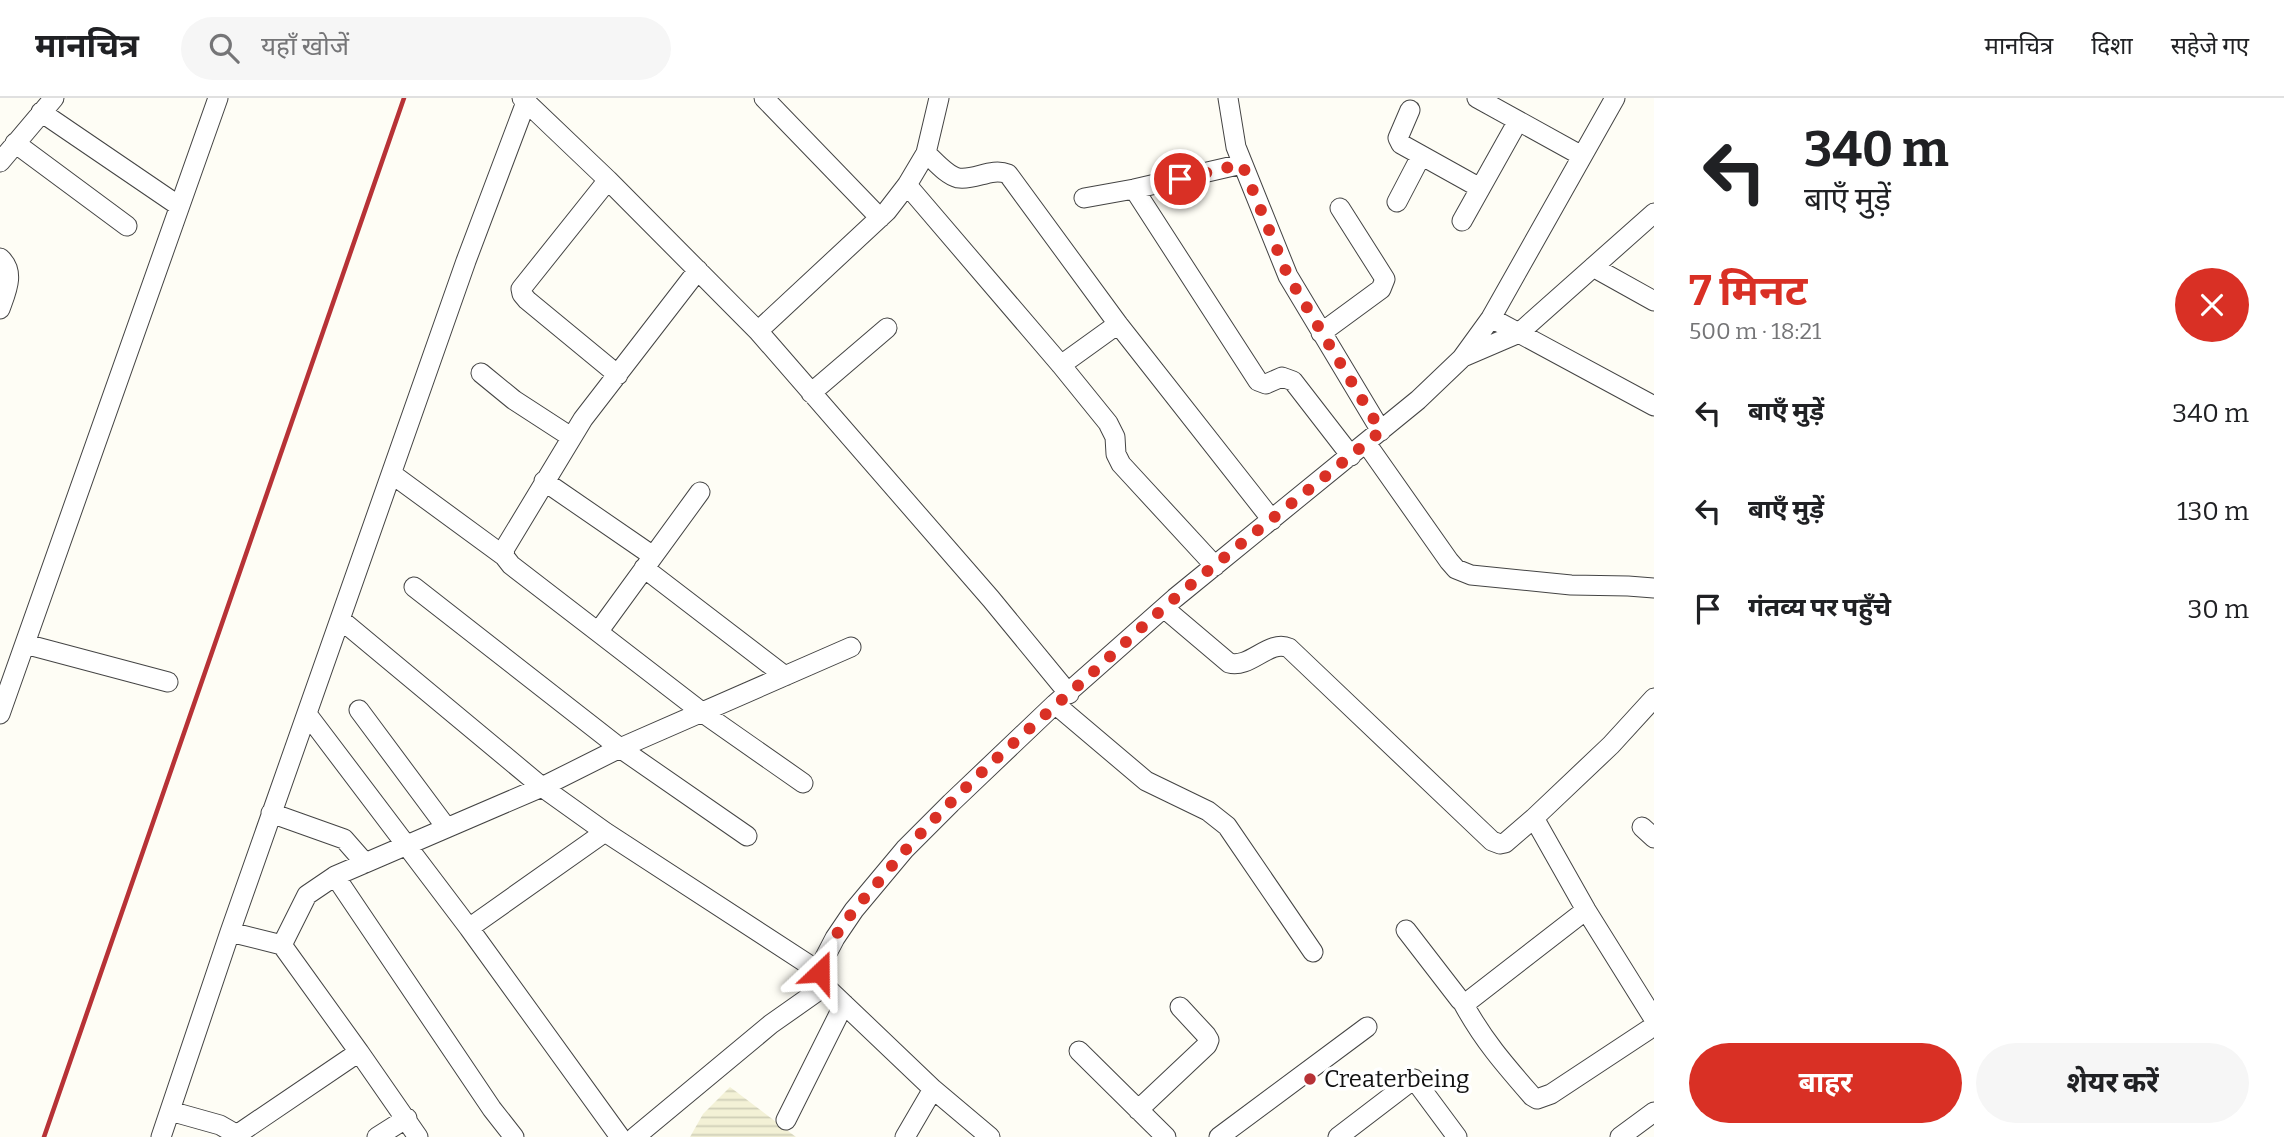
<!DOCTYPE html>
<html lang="hi">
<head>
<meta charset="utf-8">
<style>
  body { margin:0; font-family:Bitter,"Noto Sans Devanagari",serif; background:#f6f6f6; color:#202124; height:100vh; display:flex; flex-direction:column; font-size:26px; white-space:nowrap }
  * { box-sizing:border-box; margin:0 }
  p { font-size:23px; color:#757577 }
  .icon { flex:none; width:38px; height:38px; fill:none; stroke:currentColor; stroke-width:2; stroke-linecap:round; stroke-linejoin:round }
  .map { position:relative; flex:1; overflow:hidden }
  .sheet { display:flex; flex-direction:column; background:#fff; width:630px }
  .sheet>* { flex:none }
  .top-card { background:#fff; color:#202124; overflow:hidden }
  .pin { position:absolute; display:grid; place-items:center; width:60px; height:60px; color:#fff; margin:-30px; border:4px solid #fff; border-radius:50%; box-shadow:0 2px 7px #0007 }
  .me { position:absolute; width:77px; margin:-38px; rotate:23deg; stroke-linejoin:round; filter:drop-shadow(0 0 5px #0008) }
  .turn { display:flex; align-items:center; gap:24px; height:147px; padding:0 35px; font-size:32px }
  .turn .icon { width:91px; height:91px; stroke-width:2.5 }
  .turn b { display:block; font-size:49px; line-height:60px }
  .round { display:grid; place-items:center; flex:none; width:74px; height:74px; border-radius:37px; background:#f6f6f6 }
  .summary { display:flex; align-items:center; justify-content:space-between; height:119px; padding:0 35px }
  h1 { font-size:42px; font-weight:700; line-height:52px; color:#d93025 }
  .cta { display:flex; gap:14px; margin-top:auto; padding:14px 35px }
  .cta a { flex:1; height:80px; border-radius:42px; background:#d93025; color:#fff; font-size:28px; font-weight:700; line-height:80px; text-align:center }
  .cta a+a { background:#f6f6f6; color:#202124 }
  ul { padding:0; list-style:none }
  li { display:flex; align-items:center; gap:21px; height:98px; padding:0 35px }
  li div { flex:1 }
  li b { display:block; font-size:26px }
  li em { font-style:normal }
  header { display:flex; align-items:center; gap:42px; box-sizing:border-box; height:98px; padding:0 35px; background:#fff; border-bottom:2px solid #e0e0e0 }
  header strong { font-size:33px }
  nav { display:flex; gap:38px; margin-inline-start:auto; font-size:24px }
  .search { width:490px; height:63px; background:#f6f6f6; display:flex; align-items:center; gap:18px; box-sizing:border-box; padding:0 24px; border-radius:38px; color:#757577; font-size:26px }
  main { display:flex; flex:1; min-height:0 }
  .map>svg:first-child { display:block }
  .farmland { fill:url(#farmland-rules) }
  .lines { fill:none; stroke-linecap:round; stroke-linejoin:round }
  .street-casing { stroke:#444; stroke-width:21 }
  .street { stroke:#fff; stroke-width:19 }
  .rail { stroke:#b73236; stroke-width:4.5 }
  .route { stroke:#d93025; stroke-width:12; stroke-dasharray:0 21.6 }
  .poi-dot { fill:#b73236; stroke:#fff; stroke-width:2.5 }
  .labels { text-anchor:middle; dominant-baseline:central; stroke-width:7; stroke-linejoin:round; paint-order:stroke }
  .poi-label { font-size:24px; fill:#111; stroke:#fff; text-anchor:start }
</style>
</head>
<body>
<header>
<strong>मानचित्र</strong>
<div class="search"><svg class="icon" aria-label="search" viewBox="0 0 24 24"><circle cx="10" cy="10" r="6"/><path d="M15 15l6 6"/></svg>यहाँ खोजें</div>
<nav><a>मानचित्र</a><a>दिशा</a><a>सहेजे गए</a></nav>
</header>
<main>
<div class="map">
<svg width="1654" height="1039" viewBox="0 0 1654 1039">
  <defs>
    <pattern id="farmland-rules" width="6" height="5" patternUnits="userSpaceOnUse" patternTransform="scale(1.75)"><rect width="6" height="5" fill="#f3f1d6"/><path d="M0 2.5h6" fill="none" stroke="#cfceb7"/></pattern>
  </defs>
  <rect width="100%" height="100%" fill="#fefdf5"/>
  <!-- farmland -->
  <path class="farmland" d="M 730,989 L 796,1039 L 690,1039 L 703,1016 Z"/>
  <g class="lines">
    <!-- street casing -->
    <g class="street-casing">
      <path id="street" d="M 522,0 L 608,82 L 758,233 L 991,501 L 1069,596
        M 764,0 L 880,120
        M 1228,0 L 1236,49 L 1288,178 L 1381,333
        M 1477,0 L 1582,58
        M 1410,12 L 1398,40 L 1401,46 L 1480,90
        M 41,14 L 179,108
        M 15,45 L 127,128
        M 926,55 C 935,63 946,77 958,80 C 975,83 991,69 1008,76 L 1118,226 L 1272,422
        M 0,64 L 54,0
        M 608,82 L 521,191 L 522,196 L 527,202 L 618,277
        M 907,87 L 1061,267 L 1108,325 L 1115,339 L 1116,356 L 1121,366 L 1215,468
        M 1134,91 L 1258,283 L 1266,286 L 1282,279 L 1293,283 L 1351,358
        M 1084,100 L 1134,91 L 1242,66
        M 1397,104 L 1421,58
        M 1462,123 L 1518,23
        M 0,160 C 16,174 6,194 0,211
        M 1593,169 L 1654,203
        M 1491,220 L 1654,308
        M 758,233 L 887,113 L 907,87 L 926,55 L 939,0
        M 1321,235 L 1381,191 L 1385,181 L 1340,110
        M 1463,259 L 1519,235 L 1654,115
        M 1061,267 L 1118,226
        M 481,275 L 514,302 L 571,339
        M 811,295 L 887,230
        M 1366,345 L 1449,463 L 1456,471 L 1471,477 L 1571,487 L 1628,488 L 1654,490
        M 392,376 L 504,458
        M 544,383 L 653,458
        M 700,394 L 598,534 L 703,615 L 803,685
        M 644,470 L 785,578
        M 414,489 L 620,650 L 747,738
        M 1164,510 L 1229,565 C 1250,571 1269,541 1289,550 L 1492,743 L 1500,746 L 1505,745 L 1534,720
        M 340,521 L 542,689 L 605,734 L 820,874
        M 598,534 L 511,467 L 504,458 L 505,450 L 583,321 L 698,172
        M 25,546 L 168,584
        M 1055,606 L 1146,683 L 1208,713 L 1227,728 L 1313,854
        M 359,612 L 446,729
        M 0,616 L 218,0
        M 307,616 L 469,830 L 620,1039
        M 271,715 L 344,741 L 365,765
        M 1642,729 L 1654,740
        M 335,778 L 492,1011 L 514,1039
        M 469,830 L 605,734
        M 1406,832 L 1460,902 L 1466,905 L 1586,812
        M 230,834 L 282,847 L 307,797 L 335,778 L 542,689 L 620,650 L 851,549
        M 1463,905 C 1483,942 1505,967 1532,998 L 1537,1001 L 1551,996 L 1648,932
        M 1654,921 L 1586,812 L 1534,720 L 1611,647 L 1654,600
        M 1079,953 L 1166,1039
        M 359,954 L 418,1039
        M 1138,1012 L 1207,947 L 1209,942 L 1206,937 L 1180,909
        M 170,1013 L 220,1027 L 241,1039
        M 786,1022 L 844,906
        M 238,1036 L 359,954 L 282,847
        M 161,1039 L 230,834 L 466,163 L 526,4
        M 377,1039 L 407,1020
        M 635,1039 L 771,926 L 825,888
        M 905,1039 L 933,991
        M 990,1039 L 933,991 L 825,888 L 820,874 L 823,863 L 835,840 L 854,812 L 905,751 L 951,705 L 1055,606 L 1175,500 L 1418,302 L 1462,260 L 1491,220 L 1615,0
        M 1219,1039 L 1367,929
        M 1338,1039 L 1414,981 L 1457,1039
        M 1620,1039 L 1654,1014"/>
    </g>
    <!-- street -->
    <use href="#street" class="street"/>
    <!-- rail -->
    <path class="rail" d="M 44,1039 L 404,0"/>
  </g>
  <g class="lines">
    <!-- route -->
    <path class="route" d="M 820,874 C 828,839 857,809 880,782 C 937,712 1005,652 1073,592 C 1107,562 1140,530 1175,500 C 1243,443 1313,389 1381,333 L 1288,178 L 1242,66 L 1180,81"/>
  </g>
  <!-- markers -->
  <circle class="poi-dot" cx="1310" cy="981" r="7"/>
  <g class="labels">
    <!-- poi labels -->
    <g class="poi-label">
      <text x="1324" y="981">Createrbeing</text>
    </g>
  </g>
</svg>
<div class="pin" style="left:1180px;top:81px;background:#d93025"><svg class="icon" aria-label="arrive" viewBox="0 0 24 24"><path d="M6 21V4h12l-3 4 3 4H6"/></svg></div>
<svg class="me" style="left:820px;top:874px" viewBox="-20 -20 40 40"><path d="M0-17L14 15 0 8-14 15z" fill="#d93025" stroke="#fff" stroke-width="4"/></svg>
</div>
<section class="sheet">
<div class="top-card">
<div class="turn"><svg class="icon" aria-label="left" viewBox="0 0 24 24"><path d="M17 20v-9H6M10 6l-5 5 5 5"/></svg><div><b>340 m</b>बाएँ मुड़ें</div></div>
</div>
<div class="summary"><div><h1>7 मिनट</h1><p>500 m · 18:21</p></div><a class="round" style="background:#d93025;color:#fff"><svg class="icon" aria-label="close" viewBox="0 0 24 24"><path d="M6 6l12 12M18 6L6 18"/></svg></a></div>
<ul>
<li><svg class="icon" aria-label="left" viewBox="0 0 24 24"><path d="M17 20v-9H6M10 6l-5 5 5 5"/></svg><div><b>बाएँ मुड़ें</b></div><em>340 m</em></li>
<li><svg class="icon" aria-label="left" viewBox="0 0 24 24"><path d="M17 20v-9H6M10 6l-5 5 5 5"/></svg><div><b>बाएँ मुड़ें</b></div><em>130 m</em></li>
<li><svg class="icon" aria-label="arrive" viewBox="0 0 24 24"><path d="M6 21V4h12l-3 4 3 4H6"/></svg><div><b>गंतव्य पर पहुँचे</b></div><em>30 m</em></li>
</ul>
<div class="cta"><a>बाहर</a><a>शेयर करें</a></div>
</section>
</main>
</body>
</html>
